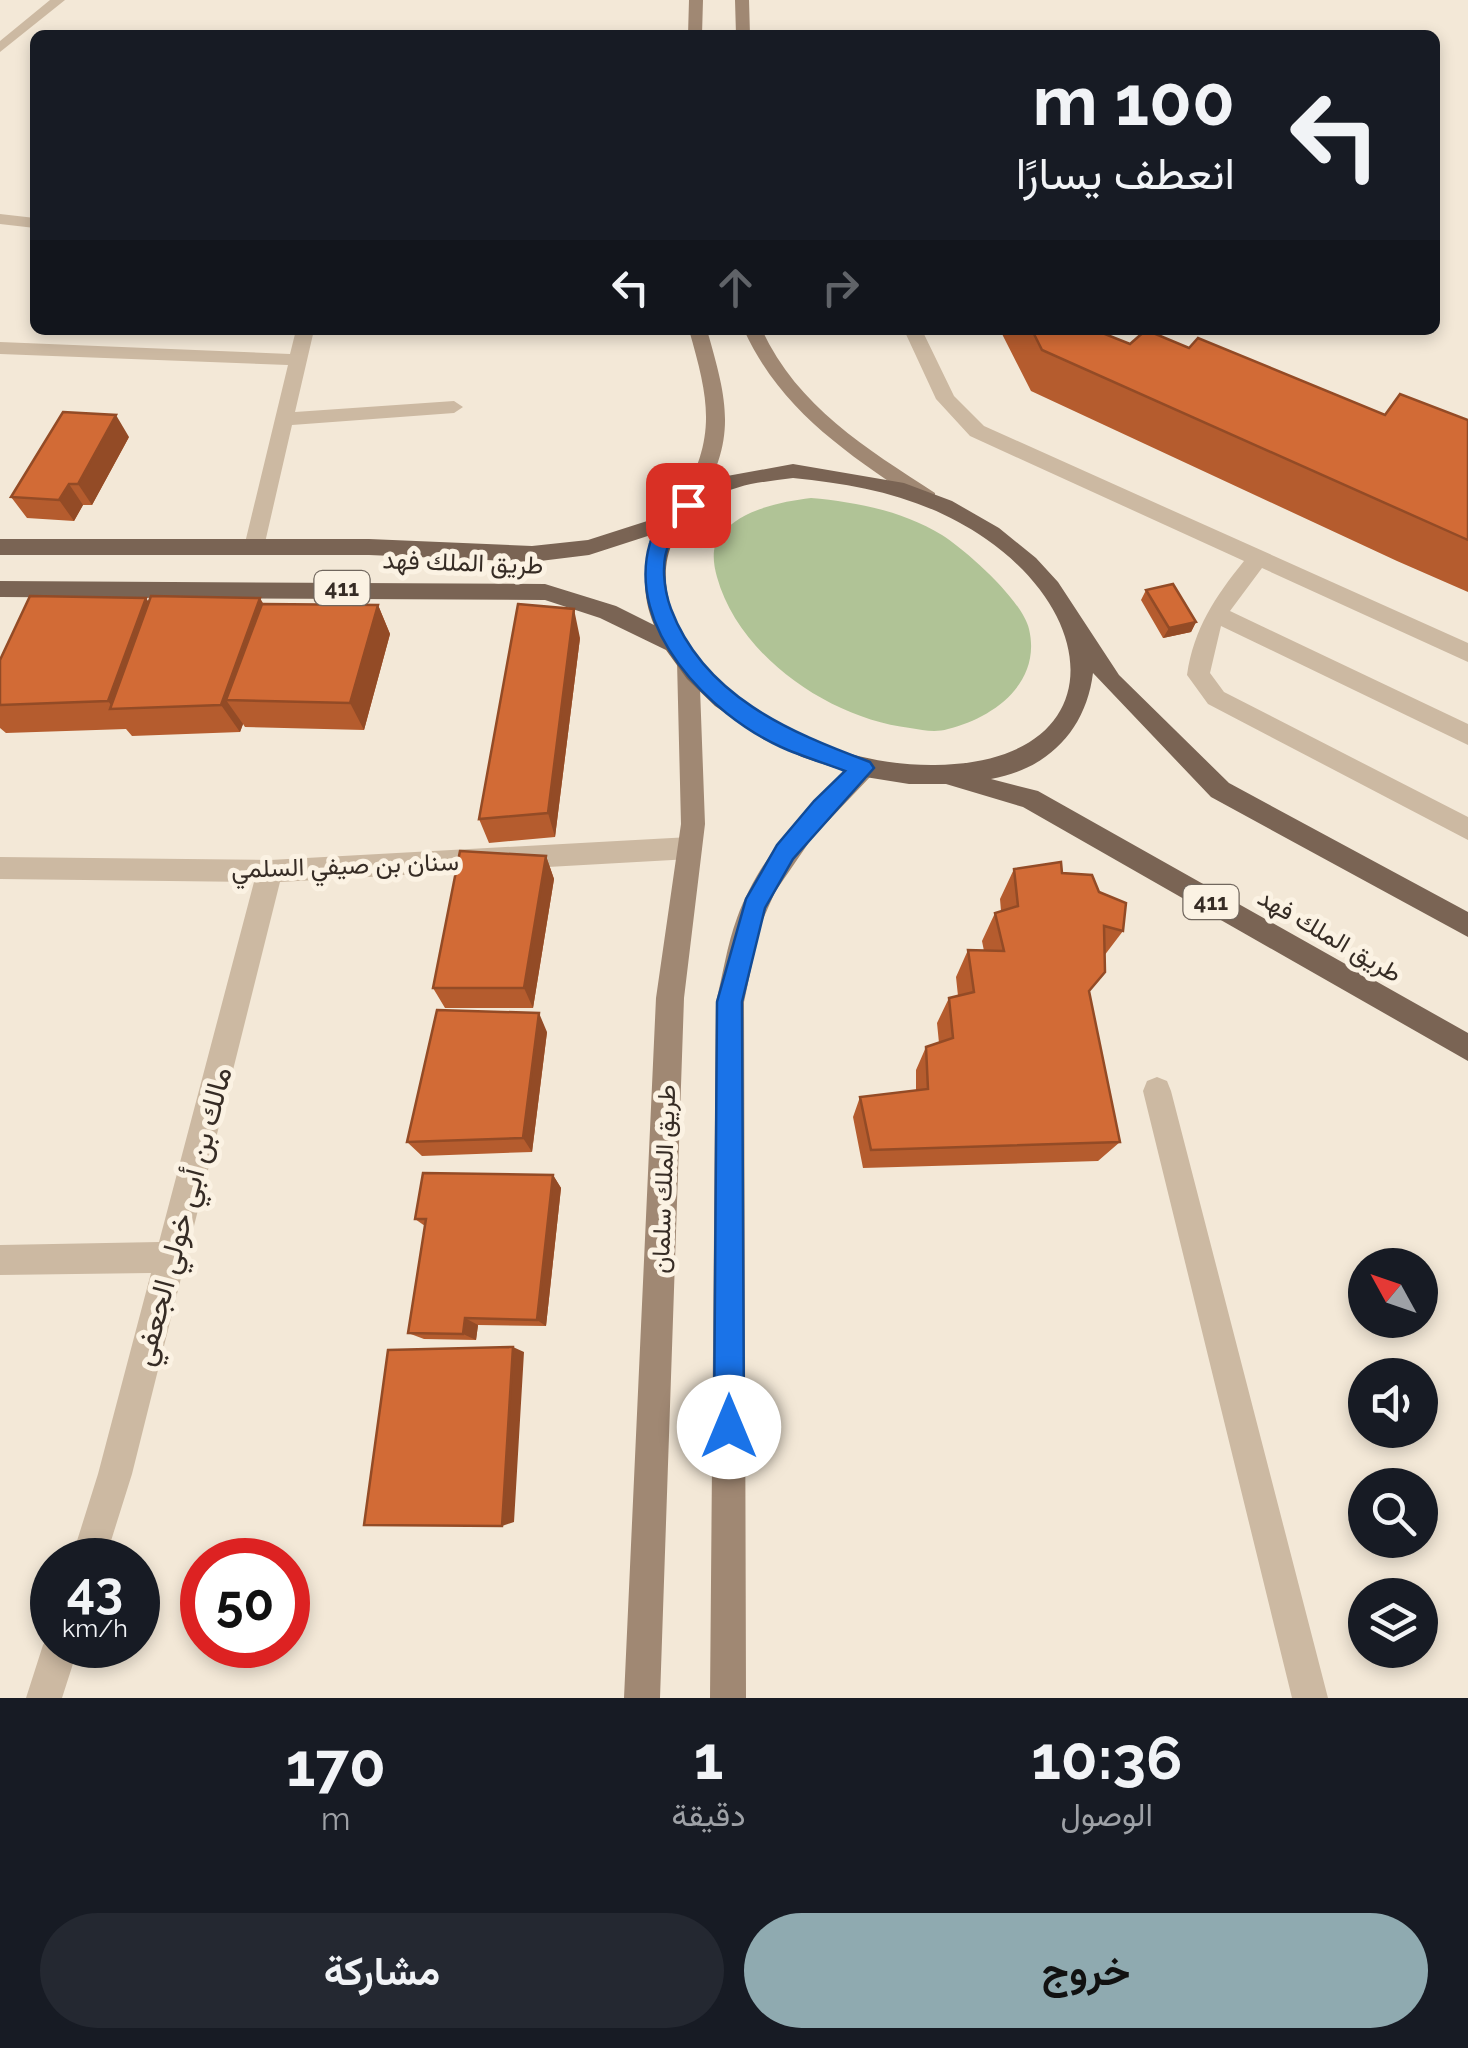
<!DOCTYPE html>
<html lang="ar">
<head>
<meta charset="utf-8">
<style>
  body { margin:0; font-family:Raleway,Vazirmatn,sans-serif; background:#242831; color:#f1f3f6; direction:rtl; height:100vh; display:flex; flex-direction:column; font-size:38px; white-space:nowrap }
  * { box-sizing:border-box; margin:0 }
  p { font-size:32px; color:#9ea1a6 }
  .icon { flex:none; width:55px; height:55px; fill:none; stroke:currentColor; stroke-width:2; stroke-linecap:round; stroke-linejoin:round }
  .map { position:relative; height:1698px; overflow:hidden; direction:ltr }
  .panel { display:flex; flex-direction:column; background:#171b24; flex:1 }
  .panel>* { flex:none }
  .hud { position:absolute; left:30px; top:30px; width:1410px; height:305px; border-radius:15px; box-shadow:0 5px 15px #0003; direction:rtl; background:#171b24; color:#f1f3f6; overflow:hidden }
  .needle { width:65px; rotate:310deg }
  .controls { position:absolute; left:1348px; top:1248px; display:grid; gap:20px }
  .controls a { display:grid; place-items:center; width:90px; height:90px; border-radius:50%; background:#171b24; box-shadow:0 5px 15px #0003; font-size:50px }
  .speed { position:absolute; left:30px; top:1538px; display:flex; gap:20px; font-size:50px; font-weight:700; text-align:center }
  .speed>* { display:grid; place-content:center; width:130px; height:130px; border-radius:50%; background:#171b24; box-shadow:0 5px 15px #0003; line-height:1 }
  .speed small { font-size:25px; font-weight:400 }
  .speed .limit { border:15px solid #d22; background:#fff; color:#111 }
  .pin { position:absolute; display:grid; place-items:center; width:85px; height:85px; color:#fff; margin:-42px; border-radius:20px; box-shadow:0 5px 15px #0006 }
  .me { position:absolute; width:110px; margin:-55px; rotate:0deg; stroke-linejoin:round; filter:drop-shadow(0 0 8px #0008) }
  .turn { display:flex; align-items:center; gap:35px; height:210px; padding:0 40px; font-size:45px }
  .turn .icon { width:130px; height:130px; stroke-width:2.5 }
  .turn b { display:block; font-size:70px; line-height:85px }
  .lanes { display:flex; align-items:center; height:95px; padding:0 40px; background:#0003; justify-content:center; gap:50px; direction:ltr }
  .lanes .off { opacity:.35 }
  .eta { display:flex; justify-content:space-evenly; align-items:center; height:170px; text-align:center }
  .eta b { font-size:60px; font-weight:700; line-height:70px }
  .cta { display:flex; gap:20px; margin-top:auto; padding:20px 40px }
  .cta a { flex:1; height:115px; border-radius:60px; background:#8faab0; color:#111; font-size:40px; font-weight:700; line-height:115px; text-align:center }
  .cta a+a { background:#242831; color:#f1f3f6 }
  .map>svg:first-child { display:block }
  .green { fill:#b0c396 }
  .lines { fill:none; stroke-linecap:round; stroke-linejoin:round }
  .lane { fill:#ccb9a2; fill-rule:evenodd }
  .street { fill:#ccb9a2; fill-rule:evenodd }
  .secondary { fill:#a08873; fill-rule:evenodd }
  .primary { fill:#7a6454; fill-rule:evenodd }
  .wall { fill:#b55c2e }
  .shaded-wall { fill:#934b26 }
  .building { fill:#d26b36; stroke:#934b26; stroke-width:2.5 }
  .route { fill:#1a73e8; stroke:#114b97; stroke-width:2.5 }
  .labels { text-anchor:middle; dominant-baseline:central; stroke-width:10; stroke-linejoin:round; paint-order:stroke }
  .shield { fill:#fbf2e3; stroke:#71675e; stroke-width:2.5 }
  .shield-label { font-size:22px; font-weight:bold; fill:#362c25 }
  .street-label { font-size:25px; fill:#362c25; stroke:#fbf2e3 }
  .near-street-label { font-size:30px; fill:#362c25; stroke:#fbf2e3 }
</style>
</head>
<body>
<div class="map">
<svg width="1468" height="1698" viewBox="0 0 1468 1698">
  <rect width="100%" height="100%" fill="#f3e8d7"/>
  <!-- green -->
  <path class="green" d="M 811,498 C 856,502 903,511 942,535 C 967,551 1022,600 1029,629 C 1042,684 992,718 948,729 C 935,733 923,730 910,728 C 831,719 739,657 717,577 C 713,563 711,546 721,534 C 743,509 780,502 811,498 Z"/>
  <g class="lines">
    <!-- lane -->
    <path class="lane" d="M 50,0 L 65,0 L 0,52 L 0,41 Z
      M 904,330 L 922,330 L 954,396 L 984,426 L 1468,643 L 1468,662 L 1262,568 L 1230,611 L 1468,724 L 1468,745 L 1221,626 L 1210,673 L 1224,692 L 1468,817 L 1468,840 L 1208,704 L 1187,675 C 1194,628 1215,597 1244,561 L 970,436 L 936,399 Z"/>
    <!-- street -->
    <path class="street" d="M 0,214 L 35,218 L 35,228 L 0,224 Z
      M 296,330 L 314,330 L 295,412 L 454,401 L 463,407 L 454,413 L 292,425 L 264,547 L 254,555 L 244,547 L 288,365 L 0,354 L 0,342 L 290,354 Z
      M 690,837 L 699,840 L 702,848 L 699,856 L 690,859 L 280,882 L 132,1474 L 105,1560 L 71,1560 L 98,1474 L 151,1273 L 0,1275 L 0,1245 L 159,1242 L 254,882 L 0,879 L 0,857 L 270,860 Z
      M 1157,1077 L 1167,1081 L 1171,1091 L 1328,1698 L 1292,1698 L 1143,1091 L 1147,1081 Z
      M 52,1631 L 52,1645 L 79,1645 L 62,1698 L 26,1698 L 43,1645 Z"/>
    <!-- secondary -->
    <path class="secondary" d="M 689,0 L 703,0 L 702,35 L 688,35 Z
      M 735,0 L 749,0 L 750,35 L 736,35 Z
      M 689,330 L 707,330 C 729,406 737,440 695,510 L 688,512 L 678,505 C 717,438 710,403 689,330 Z
      M 744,330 L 762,330 C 798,407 866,448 935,493 L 935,503 L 921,503 C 849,455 781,411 744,330 Z
      M 688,652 L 699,661 L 705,824 L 684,998 L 660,1698 L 624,1698 L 656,998 L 681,824 L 677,661 Z
      M 863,759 L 871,762 L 875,769 L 871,776 L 812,838 L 775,892 L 760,926 L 744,1002 L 746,1698 L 710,1698 L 716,1002 C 723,974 727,945 737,918 C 760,855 807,807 855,762 Z"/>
    <!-- primary -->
    <path class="primary" d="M 793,464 L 904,483 L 952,501 L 999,528 L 1036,558 L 1058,582 L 1119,675 L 1229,783 L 1468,912 L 1468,937 L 1211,797 L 1093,673 C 1086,730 1048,769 991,779 L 1038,791 L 1468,1033 L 1468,1061 L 1023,807 L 946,784 L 909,784 L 859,776 L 802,757 L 763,739 L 715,706 L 687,679 L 666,650 L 600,618 L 545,600 L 0,597 L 0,581 L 545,584 L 616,606 L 654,625 C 641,594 642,562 657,533 L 589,555 L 532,562 L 369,555 L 0,555 L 0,539 L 369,539 L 532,546 L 588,540 L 669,514 L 701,487 L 727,476 ZM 793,478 C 863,485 927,498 986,539 C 1107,623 1105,763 935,765 C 862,766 789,739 732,693 C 671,644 629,550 713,499 C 738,483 765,482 793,478 Z"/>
  </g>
  <!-- wall -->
  <path class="wall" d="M 1000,330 L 1106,330 L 1104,334 L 1130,344 L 1189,348 L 1385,415 L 1468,420 L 1468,592 L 1397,561 L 1031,391 Z
    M 129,437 L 92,505 L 83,505 L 74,521 L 27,518 L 11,497 Z
    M 1146,590 L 1196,622 L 1191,632 L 1163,638 L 1141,600 Z
    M 149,602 L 378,605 L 390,634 L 364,730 L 245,727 L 243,724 L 240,732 L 132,736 L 126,729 L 6,733 L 0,728 L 0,660 Z
    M 580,638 L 555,837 L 489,843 L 479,819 Z
    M 546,856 L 554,879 L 533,1008 L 445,1008 L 433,988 Z
    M 1014,869 L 1062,873 L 1099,892 L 1123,931 L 1104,956 L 1089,993 L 1120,1142 L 1098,1161 L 863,1168 L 853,1117 L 860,1097 L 916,1091 L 916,1070 L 926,1047 L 939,1043 L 937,1023 L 949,998 L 958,996 L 956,977 L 968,950 L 984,951 L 982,941 L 995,913 L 1001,911 L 1000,899 Z
    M 547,1032 L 532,1152 L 422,1156 L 407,1142 Z
    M 553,1175 L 561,1188 L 546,1326 L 478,1325 L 476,1340 L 424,1339 L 408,1333 L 425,1226 L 415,1219 Z"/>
  <!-- shaded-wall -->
  <path class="shaded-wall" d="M 116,415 L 129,437 L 92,505 L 78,484 Z
    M 69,484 L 83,505 L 74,521 L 59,500 Z
    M 146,598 L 166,627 L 114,709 L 108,701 Z
    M 260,598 L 277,627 L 226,700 L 243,724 L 240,732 L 221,705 Z
    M 378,605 L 390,634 L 364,730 L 350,703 Z
    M 574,609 L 580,638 L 555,837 L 548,813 Z
    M 1196,622 L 1191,632 L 1163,638 L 1169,628 Z
    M 546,856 L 554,879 L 533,1008 L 524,988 Z
    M 539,1013 L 547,1032 L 532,1152 L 523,1138 Z
    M 553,1175 L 561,1188 L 546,1326 L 537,1320 Z
    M 465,1318 L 478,1325 L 476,1340 L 463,1334 Z
    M 513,1347 L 524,1352 L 514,1522 L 502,1526 Z"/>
  <!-- building -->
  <path class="building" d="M 1032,330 L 1080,330 L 1082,332 L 1095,330 L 1130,344 L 1146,330 L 1189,348 L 1198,338 L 1385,415 L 1400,394 L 1468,420 L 1468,540 L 1042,350 Z
    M 63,412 L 116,415 L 78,484 L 69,484 L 59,500 L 11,497 Z
    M 1173,584 L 1196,622 L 1169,628 L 1146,590 Z
    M 30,596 L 146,598 L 108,701 L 0,705 L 0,660 Z
    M 151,596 L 260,598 L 221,705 L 110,709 Z
    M 262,604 L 378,605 L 350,703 L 226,700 Z
    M 518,604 L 574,609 L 548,813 L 479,819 Z
    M 460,851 L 546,856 L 524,988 L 433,988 Z
    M 1061,862 L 1062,873 L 1092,875 L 1099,892 L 1126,903 L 1123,931 L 1104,926 L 1105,972 L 1089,991 L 1120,1142 L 871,1150 L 860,1097 L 928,1089 L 926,1047 L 953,1038 L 949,998 L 974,992 L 968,950 L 1004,951 L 995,913 L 1018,906 L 1014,869 Z
    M 437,1010 L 539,1013 L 523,1138 L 407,1142 Z
    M 423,1173 L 553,1175 L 537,1320 L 465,1318 L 463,1334 L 408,1333 L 426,1219 L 415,1219 Z
    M 513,1347 L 502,1526 L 364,1525 L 388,1350 Z"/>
  <!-- route -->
  <path class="route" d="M 688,498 L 697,505 C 689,517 676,529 670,542 C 660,561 664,590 671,609 C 704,696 789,732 870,762 L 874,768 L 793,859 L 765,908 L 742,1002 L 744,1427 L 739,1438 L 729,1442 L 718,1438 L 714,1427 L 717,1002 L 746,899 L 777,845 L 814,801 L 845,771 C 824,763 801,756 781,747 C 709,714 625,628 650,543 C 654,528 672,513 681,500 Z"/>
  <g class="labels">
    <!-- shield labels -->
    <g class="shield">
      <rect x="314.5" y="571" width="55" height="34" rx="8"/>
      <rect x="1183.5" y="885" width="55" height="34" rx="8"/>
    </g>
    <g class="shield-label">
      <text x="342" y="588">411</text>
      <text x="1211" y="902">411</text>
    </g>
    <!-- street labels -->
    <g class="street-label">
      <text transform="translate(463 562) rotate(2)">طريق الملك فهد</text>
      <text transform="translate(345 865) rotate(-2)">سنان بن صيفي السلمي</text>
      <text transform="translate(1330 935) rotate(30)">طريق الملك فهد</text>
      <text transform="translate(663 1179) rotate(-88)">طريق الملك سلمان</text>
    </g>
    <!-- near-street labels -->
    <g class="near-street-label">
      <text transform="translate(182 1216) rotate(-75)">مالك بن أبي خولي الجعفي</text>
    </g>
  </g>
</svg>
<div class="controls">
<a><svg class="needle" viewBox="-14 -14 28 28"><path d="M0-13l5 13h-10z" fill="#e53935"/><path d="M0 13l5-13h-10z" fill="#9ea1a6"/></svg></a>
<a><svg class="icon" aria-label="sound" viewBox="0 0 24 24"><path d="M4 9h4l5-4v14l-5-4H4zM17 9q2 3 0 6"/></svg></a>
<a><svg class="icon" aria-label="search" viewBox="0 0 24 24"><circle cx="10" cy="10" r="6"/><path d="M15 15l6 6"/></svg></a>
<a><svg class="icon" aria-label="layers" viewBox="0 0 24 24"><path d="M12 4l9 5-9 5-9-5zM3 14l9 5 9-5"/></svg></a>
</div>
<div class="speed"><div>43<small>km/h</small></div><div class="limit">50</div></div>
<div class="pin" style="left:688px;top:505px;background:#d93025"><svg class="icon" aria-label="arrive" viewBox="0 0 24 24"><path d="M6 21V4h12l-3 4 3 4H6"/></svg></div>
<svg class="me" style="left:729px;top:1427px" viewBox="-20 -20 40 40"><circle r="19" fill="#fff"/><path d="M0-13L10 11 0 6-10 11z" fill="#1a73e8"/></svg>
<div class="hud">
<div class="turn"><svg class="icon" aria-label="left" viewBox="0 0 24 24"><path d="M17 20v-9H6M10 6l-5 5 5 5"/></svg><div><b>100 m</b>انعطف يسارًا</div></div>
<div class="lanes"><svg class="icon" aria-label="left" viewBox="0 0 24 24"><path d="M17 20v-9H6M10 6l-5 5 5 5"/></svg><svg class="icon off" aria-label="ahead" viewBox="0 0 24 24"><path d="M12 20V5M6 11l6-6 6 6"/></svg><svg class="icon off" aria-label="right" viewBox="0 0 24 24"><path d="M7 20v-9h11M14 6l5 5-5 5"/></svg></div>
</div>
</div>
<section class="panel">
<div class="eta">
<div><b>10:36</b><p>الوصول</p></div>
<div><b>1</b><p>دقيقة</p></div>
<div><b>170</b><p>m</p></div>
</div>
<div class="cta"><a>خروج</a><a>مشاركة</a></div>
</section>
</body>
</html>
